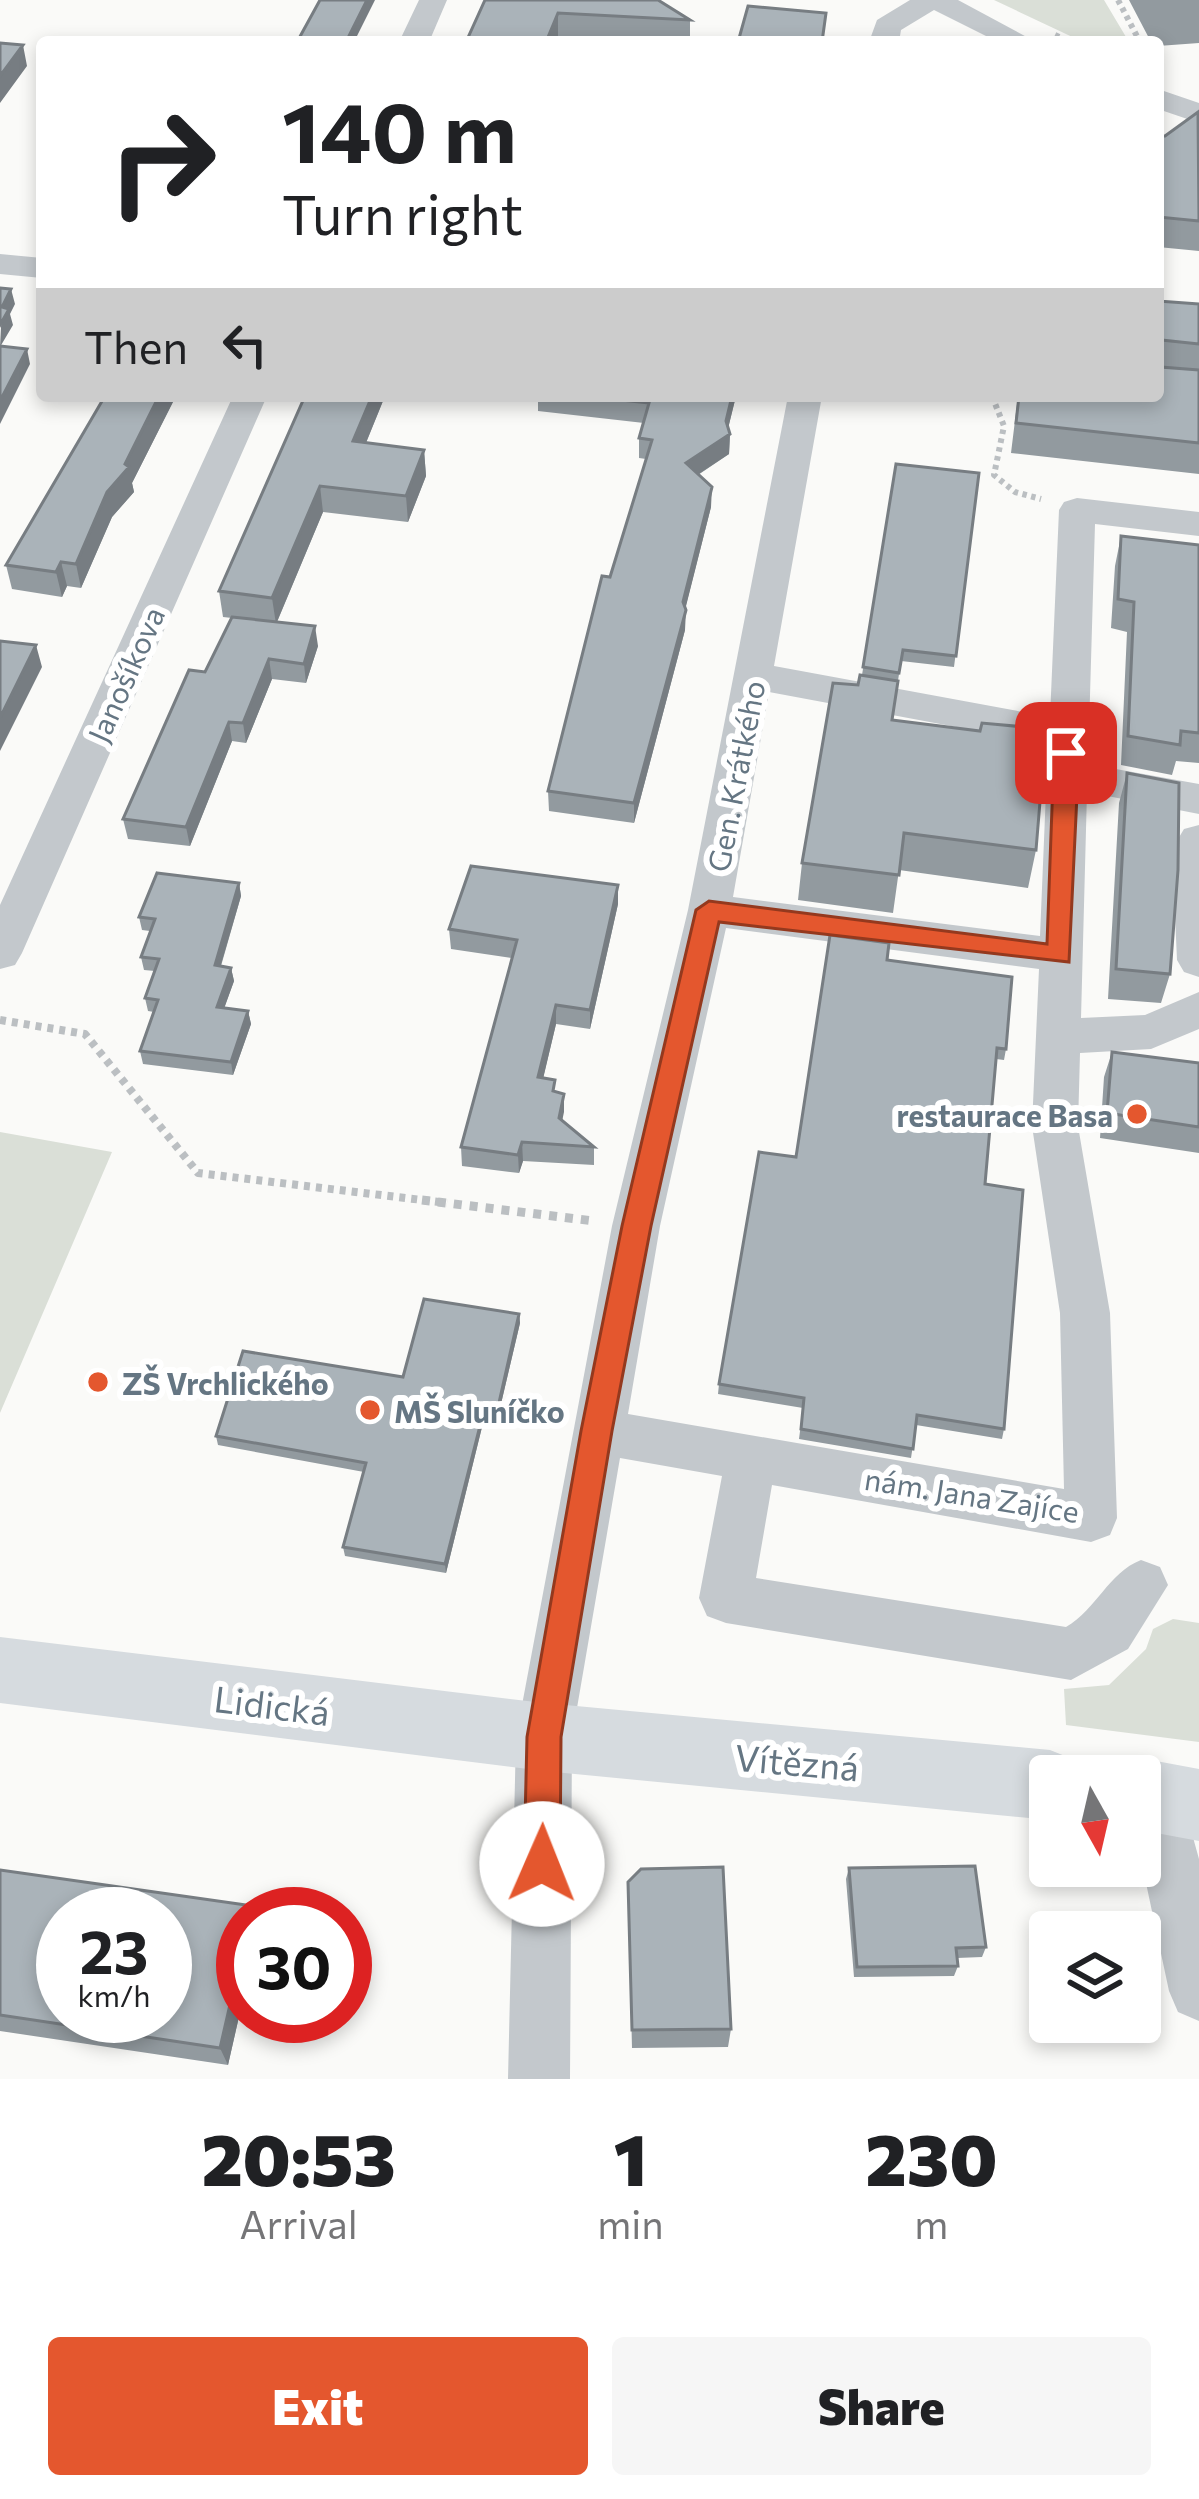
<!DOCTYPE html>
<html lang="en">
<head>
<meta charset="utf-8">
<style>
  body { margin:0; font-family:Commissioner,sans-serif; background:#f6f6f6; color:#202124; height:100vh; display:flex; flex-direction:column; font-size:45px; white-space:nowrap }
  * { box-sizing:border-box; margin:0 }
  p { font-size:39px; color:#757577 }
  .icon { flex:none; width:66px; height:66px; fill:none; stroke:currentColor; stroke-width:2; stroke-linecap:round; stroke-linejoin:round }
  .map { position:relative; height:2079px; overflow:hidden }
  .panel { display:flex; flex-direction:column; background:#fff; flex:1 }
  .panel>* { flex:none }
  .guide { position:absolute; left:36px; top:36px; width:1128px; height:366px; border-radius:12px; box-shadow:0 6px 18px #0003; background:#fff; color:#202124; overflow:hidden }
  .needle { width:78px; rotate:172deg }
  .controls { position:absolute; left:1029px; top:1755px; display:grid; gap:24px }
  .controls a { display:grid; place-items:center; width:132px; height:132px; border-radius:12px; background:#fff; box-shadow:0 6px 18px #0003; font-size:60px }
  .speed { position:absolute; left:36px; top:1887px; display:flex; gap:24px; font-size:60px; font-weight:700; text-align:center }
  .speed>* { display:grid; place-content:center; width:156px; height:156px; border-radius:50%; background:#fff; box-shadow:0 6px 18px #0003; line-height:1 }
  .speed small { font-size:30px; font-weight:400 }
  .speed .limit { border:18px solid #d22; background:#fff; color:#111 }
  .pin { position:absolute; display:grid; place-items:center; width:102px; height:102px; color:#fff; margin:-51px; border-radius:24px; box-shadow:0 6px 18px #0006 }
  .me { position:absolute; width:132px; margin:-66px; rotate:1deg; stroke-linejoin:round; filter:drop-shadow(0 0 9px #0008) }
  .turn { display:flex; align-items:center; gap:42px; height:252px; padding:0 48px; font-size:54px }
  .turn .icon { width:156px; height:156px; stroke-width:2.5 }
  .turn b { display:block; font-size:84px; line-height:102px }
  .then { display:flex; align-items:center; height:114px; padding:0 48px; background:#0003; gap:24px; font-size:45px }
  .eta { display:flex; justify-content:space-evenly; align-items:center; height:204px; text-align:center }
  .eta b { font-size:72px; font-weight:800; line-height:84px }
  .action { display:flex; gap:24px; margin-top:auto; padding:24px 48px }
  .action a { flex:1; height:138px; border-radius:12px; background:#e4572e; color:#fff; font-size:48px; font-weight:800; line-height:138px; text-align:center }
  .action a+a { background:#f6f6f6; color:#202124 }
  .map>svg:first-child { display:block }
  .green { fill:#dadfd7 }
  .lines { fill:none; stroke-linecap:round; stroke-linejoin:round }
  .path-far2 { stroke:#bbbfc2; stroke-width:6; stroke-dasharray:4.5 4.5; stroke-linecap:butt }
  .path-far1 { stroke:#bbbfc2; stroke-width:8; stroke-dasharray:6 6; stroke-linecap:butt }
  .path { stroke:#bbbfc2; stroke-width:9; stroke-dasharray:8 8; stroke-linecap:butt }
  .minor { fill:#c3c8cc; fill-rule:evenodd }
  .major { fill:#d6dbdf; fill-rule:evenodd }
  .wall { fill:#929a9f }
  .shaded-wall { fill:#777d82 }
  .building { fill:#aab3b9; stroke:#777d82; stroke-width:3; fill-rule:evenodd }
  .route { fill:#e4572e; stroke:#94391e; stroke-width:3 }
  .poi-dot { fill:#e4572e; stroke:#fff; stroke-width:4.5 }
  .labels { text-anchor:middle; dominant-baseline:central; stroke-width:12; stroke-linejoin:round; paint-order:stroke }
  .street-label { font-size:30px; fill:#657683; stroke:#fff }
  .poi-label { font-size:30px; font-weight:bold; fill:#657683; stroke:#fff; text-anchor:start }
  .near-street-label { font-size:36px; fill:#657683; stroke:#fff }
</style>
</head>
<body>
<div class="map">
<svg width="1199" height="2079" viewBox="0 0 1199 2079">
  <rect width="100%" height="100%" fill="#fafaf8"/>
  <!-- green -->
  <path class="green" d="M 994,0 L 1104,0 L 1129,42 L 1083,42 Z
    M 0,1132 L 112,1152 L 0,1413 Z
    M 1173,1619 L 1199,1623 L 1199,1742 L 1066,1725 L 1064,1689 L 1109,1685 L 1146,1649 L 1153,1629 Z"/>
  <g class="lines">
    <!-- path-far2 -->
    <path class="path-far2" d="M 1118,0 L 1140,42
      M 1055,35 L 1070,42
      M 992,396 L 1004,426 L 994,475 L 1015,492 L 1041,499"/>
    <!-- path-far1 -->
    <path class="path-far1" d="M 0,1020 L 85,1034 L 198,1173 L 447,1203"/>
    <!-- path -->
    <path class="path" d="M 422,1200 L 594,1221"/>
    <!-- minor -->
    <path class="minor" d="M 419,0 L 447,0 L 429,42 L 399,42 Z
      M 910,0 L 958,0 L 1036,42 L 998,42 L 934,10 L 901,30 L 899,42 L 869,42 L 877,20 Z
      M 1158,89 L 1199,103 L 1199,123 L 1158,109 Z
      M 0,254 L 42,258 L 42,278 L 0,274 Z
      M 233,396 L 267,396 L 22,953 L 15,965 L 0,969 L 0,905 Z
      M 788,396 L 822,396 L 774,666 L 1050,717 L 1059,510 L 1064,502 L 1077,498 L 1199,512 L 1199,536 L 1095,524 L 1088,764 L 1199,784 L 1199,814 L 1087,792 L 1081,1018 L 1145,1015 L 1199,992 L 1199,1029 L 1151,1049 L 1080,1053 L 1078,1126 L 1110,1313 L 1117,1518 L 1110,1535 L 1091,1542 L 772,1485 L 756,1578 L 1066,1627 C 1097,1609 1108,1573 1141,1560 L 1160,1567 L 1168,1585 L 1128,1649 L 1071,1680 L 726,1623 L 707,1616 L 699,1598 L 722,1476 L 620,1458 L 572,1737 L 570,2079 L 508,2079 L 516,1737 L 612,1226 L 688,910 ZM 769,692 L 1048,744 L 1040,936 L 733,897 ZM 726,928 L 1039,969 L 1032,1126 L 1060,1313 L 1064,1489 L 628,1414 L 660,1226 Z
      M 1199,825 L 1199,977 L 1184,972 L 1177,960 L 1172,849 L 1184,829 Z
      M 1156,1768 L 1176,1776 L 1199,1859 L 1199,2021 L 1178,2012 L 1169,1991 L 1140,1855 L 1136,1776 Z"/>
    <!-- major -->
    <path class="major" d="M 0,1637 L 544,1703 L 1050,1750 L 1075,1760 L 1082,1776 L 1050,1776 L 1050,1820 L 544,1771 L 0,1703 Z
      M 1140,1758 L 1199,1769 L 1199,1841 L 1140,1830 L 1140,1776 L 1111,1776 L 1114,1769 Z"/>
  </g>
  <!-- wall -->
  <path class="wall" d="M 485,0 L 690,20 L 690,42 L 558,36 Z
    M 1129,0 L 1199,0 L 1199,43 L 1158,46 L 1158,42 L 1151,42 Z
    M 1199,113 L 1199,251 L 1158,247 L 1158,136 L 1165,136 Z
    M 1158,301 L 1199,304 L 1199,474 L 1011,453 L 1018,396 L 1158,396 Z
    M 105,396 L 176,396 L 132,483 L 134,492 L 112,517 L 81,588 L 67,586 L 62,597 L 12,589 L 6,565 Z
    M 385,396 L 366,443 L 424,450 L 426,476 L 408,522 L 323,512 L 277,622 L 318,646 L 306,683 L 272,679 L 246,743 L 232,741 L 190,846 L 128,839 L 123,819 L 205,672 L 232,618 L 223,617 L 219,591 Z
    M 538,396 L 736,396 L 728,428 L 730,434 L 729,454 L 698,475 L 711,507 L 685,609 L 685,630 L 634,823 L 549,811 L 548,791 L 646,459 L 639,458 L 639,438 L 644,423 L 538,411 Z
    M 896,464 L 979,473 L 954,667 L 901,661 L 892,720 L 1036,850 L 1028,888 L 899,870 L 893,913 L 798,900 L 802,863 L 862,675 Z
    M 1121,536 L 1199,545 L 1199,763 L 1176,761 L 1172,775 L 1121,765 L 1127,632 L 1111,628 L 1115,566 Z
    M 1127,773 L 1170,974 L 1161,1003 L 1108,999 L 1119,803 Z
    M 239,883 L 241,896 L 221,966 L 231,968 L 234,981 L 224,1008 L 248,1011 L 251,1024 L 233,1075 L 143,1064 L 140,1051 L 154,1012 L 148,1011 L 145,998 L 155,971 L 144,970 L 141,957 L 150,931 L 142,930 L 139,917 Z
    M 618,904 L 590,1029 L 556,1024 L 543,1078 L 555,1092 L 564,1094 L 562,1121 L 594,1147 L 594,1165 L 523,1161 L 519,1173 L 462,1166 L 461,1147 L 512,958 L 451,949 L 449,929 Z
    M 887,960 L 1006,1049 L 1004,1060 L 996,1059 L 985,1184 L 1004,1429 L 1002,1439 L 916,1425 L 911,1458 L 799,1439 L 803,1408 L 718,1394 L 719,1384 L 796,1157 Z
    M 1112,1052 L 1199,1063 L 1199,1153 L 1100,1138 L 1104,1077 Z
    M 519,1314 L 520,1323 L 496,1425 L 483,1423 L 446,1573 L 345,1556 L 343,1547 L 364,1472 L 218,1445 L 216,1436 L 403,1377 Z
    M 849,1868 L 986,1947 L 982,1957 L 957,1958 L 958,1966 L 954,1976 L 854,1977 L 846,1879 Z
    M 0,1870 L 243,1914 L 243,1999 L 228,2065 L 0,2031 Z
    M 628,1882 L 731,2029 L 728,2047 L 632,2048 Z"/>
  <!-- shaded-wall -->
  <path class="shaded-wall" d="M 367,0 L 375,0 L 354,42 L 346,42 Z
    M 558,13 L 558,36 L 555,42 L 546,42 Z
    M 23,45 L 27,66 L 0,103 L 0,76 Z
    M 11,289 L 15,304 L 10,314 L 13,325 L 0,347 L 2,307 Z
    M 27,349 L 30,364 L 0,424 L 0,401 Z
    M 159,396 L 176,396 L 132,483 L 134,492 L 112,517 L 81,588 L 76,564 L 107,492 L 125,464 Z
    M 372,396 L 385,396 L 356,467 L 353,441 Z
    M 732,396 L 736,396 L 726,437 L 730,434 L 729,454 L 685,483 L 686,463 L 726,421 Z
    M 424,450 L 426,476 L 408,522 L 406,496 Z
    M 320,486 L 323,512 L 276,624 L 272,598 Z
    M 712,487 L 711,507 L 682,622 L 683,602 Z
    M 61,562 L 67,586 L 62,597 L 56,572 Z
    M 686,610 L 685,630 L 634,823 L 634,803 Z
    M 315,626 L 318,646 L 306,683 L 304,664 Z
    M 36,645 L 42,667 L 0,751 L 0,718 Z
    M 269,659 L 272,679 L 246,743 L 243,723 Z
    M 229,722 L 232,741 L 190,846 L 186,827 Z
    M 239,883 L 241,896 L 217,978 L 215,965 Z
    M 618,885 L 618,904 L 590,1029 L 590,1010 Z
    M 231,968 L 234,981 L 220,1020 L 217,1007 Z
    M 556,1005 L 556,1024 L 539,1096 L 538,1077 Z
    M 248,1011 L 251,1024 L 233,1075 L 231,1062 Z
    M 564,1094 L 564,1112 L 559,1136 L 559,1118 Z
    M 522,1142 L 523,1161 L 519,1173 L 518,1155 Z
    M 519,1314 L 520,1323 L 496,1425 L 496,1416 Z
    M 483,1414 L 483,1423 L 446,1573 L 445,1564 Z
    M 243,1948 L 243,1999 L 228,2065 L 220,2048 Z"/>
  <!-- building -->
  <path class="building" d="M 320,0 L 367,0 L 346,42 L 297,42 Z
    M 485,0 L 658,0 L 690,20 L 558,13 L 546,42 L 466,42 Z
    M 748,6 L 826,13 L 822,42 L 738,42 Z
    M 0,43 L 23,45 L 0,76 Z
    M 1198,112 L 1199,221 L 1158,217 L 1158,136 L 1165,136 Z
    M 0,288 L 11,289 L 2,307 L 9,309 L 0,325 Z
    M 1158,301 L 1199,304 L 1199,344 L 1161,340 L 1161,367 L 1199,370 L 1199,443 L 1016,423 L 1019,396 L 1158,396 Z
    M 0,346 L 27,349 L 0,401 Z
    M 105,396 L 159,396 L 125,464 L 129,467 L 107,492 L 76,564 L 61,562 L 56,572 L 6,565 Z
    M 305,396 L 372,396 L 353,441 L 424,450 L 406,496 L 320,486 L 272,598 L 219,591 Z
    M 584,396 L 732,396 L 726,421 L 730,434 L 686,463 L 712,487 L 683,602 L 686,610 L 634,803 L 548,791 L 602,576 L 610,577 L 652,440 L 639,438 L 649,403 Z
    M 896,464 L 979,473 L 956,656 L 903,650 L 899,673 L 863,667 Z
    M 1121,536 L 1199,545 L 1199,733 L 1181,731 L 1180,745 L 1128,736 L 1134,602 L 1118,599 Z
    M 232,617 L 315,626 L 304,664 L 269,659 L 243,723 L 229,722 L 186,827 L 123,819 L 189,670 L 205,672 Z
    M 0,641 L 36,645 L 0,718 Z
    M 860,675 L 898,681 L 892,720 L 980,731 L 982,723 L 1046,729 L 1036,850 L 904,833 L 899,875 L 802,863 L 833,683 L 858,685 Z
    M 1127,773 L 1179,783 L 1178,870 L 1170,974 L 1116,969 Z
    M 471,866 L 618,885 L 590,1010 L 556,1005 L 538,1077 L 555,1080 L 553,1091 L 564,1094 L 559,1118 L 594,1147 L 522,1142 L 518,1155 L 461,1147 L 517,940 L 449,929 Z
    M 157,873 L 239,883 L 215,965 L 231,968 L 217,1007 L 248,1011 L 231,1062 L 140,1051 L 158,1000 L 145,998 L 159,959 L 141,957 L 155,919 L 139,917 Z
    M 830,935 L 889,943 L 887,960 L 1012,977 L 1006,1049 L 997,1048 L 985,1184 L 1023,1190 L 1004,1429 L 917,1415 L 913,1449 L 801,1429 L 804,1398 L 719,1384 L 759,1152 L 796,1157 Z
    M 1112,1052 L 1199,1063 L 1199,1127 L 1107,1113 Z
    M 424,1299 L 519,1314 L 496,1416 L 483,1414 L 445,1564 L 343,1547 L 366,1463 L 216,1436 L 243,1351 L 403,1377 Z
    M 975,1866 L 986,1947 L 956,1948 L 958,1966 L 857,1967 L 849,1868 Z
    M 723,1867 L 731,2029 L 632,2030 L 628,1882 L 641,1869 Z
    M 0,1870 L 253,1906 L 251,1914 L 243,1914 L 243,1948 L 220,2048 L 0,2015 ZM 63,1914 L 165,1914 L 165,2016 L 63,2016 Z"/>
  <!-- route -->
  <path class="route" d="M 1066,744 L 1079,753 L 1069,962 L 719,922 L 651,1226 L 612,1431 L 561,1737 L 560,1864 L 555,1877 L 542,1882 L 530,1877 L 524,1864 L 527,1737 L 581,1431 L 622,1226 L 696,910 L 709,901 L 1047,944 L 1054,753 Z"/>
  <!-- markers -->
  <g class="poi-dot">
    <circle cx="1137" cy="1114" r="12"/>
    <circle cx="98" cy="1382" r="12"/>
    <circle cx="370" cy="1410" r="12"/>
  </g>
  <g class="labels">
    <!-- street labels -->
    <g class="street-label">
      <text transform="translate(125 674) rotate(-66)">Janošíkova</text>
      <text transform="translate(735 776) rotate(-79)">Gen. Krátkého</text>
      <text transform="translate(972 1494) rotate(9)">nám. Jana Zajíce</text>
    </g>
    <!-- poi labels -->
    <g class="poi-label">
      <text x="1113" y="1114" text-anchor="end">restaurace Basa</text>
      <text x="122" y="1382">ZŠ Vrchlického</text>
      <text x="394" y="1410">MŠ Sluníčko</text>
    </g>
    <!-- near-street labels -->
    <g class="near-street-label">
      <text transform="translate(272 1704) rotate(7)">Lidická</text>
      <text transform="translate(797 1761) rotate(5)">Vítězná</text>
    </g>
  </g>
</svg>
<div class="controls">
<a><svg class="needle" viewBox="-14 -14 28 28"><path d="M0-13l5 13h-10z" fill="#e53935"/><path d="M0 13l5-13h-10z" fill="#757577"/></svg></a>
<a><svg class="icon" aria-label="layers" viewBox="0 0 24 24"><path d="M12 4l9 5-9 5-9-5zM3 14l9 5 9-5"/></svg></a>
</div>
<div class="speed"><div>23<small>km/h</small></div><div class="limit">30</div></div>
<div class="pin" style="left:1066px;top:753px;background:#d93025"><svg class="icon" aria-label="arrive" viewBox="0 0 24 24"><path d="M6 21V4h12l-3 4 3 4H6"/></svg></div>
<svg class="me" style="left:542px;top:1864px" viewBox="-20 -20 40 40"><circle r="19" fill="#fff"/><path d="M0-13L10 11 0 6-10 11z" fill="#e4572e"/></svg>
<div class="guide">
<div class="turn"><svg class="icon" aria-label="right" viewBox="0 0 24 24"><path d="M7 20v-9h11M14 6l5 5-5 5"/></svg><div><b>140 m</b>Turn right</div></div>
<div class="then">Then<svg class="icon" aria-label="left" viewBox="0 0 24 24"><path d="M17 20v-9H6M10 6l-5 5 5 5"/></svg></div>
</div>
</div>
<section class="panel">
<div class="eta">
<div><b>20:53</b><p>Arrival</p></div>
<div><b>1</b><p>min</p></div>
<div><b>230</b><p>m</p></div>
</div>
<div class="action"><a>Exit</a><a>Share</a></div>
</section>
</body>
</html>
